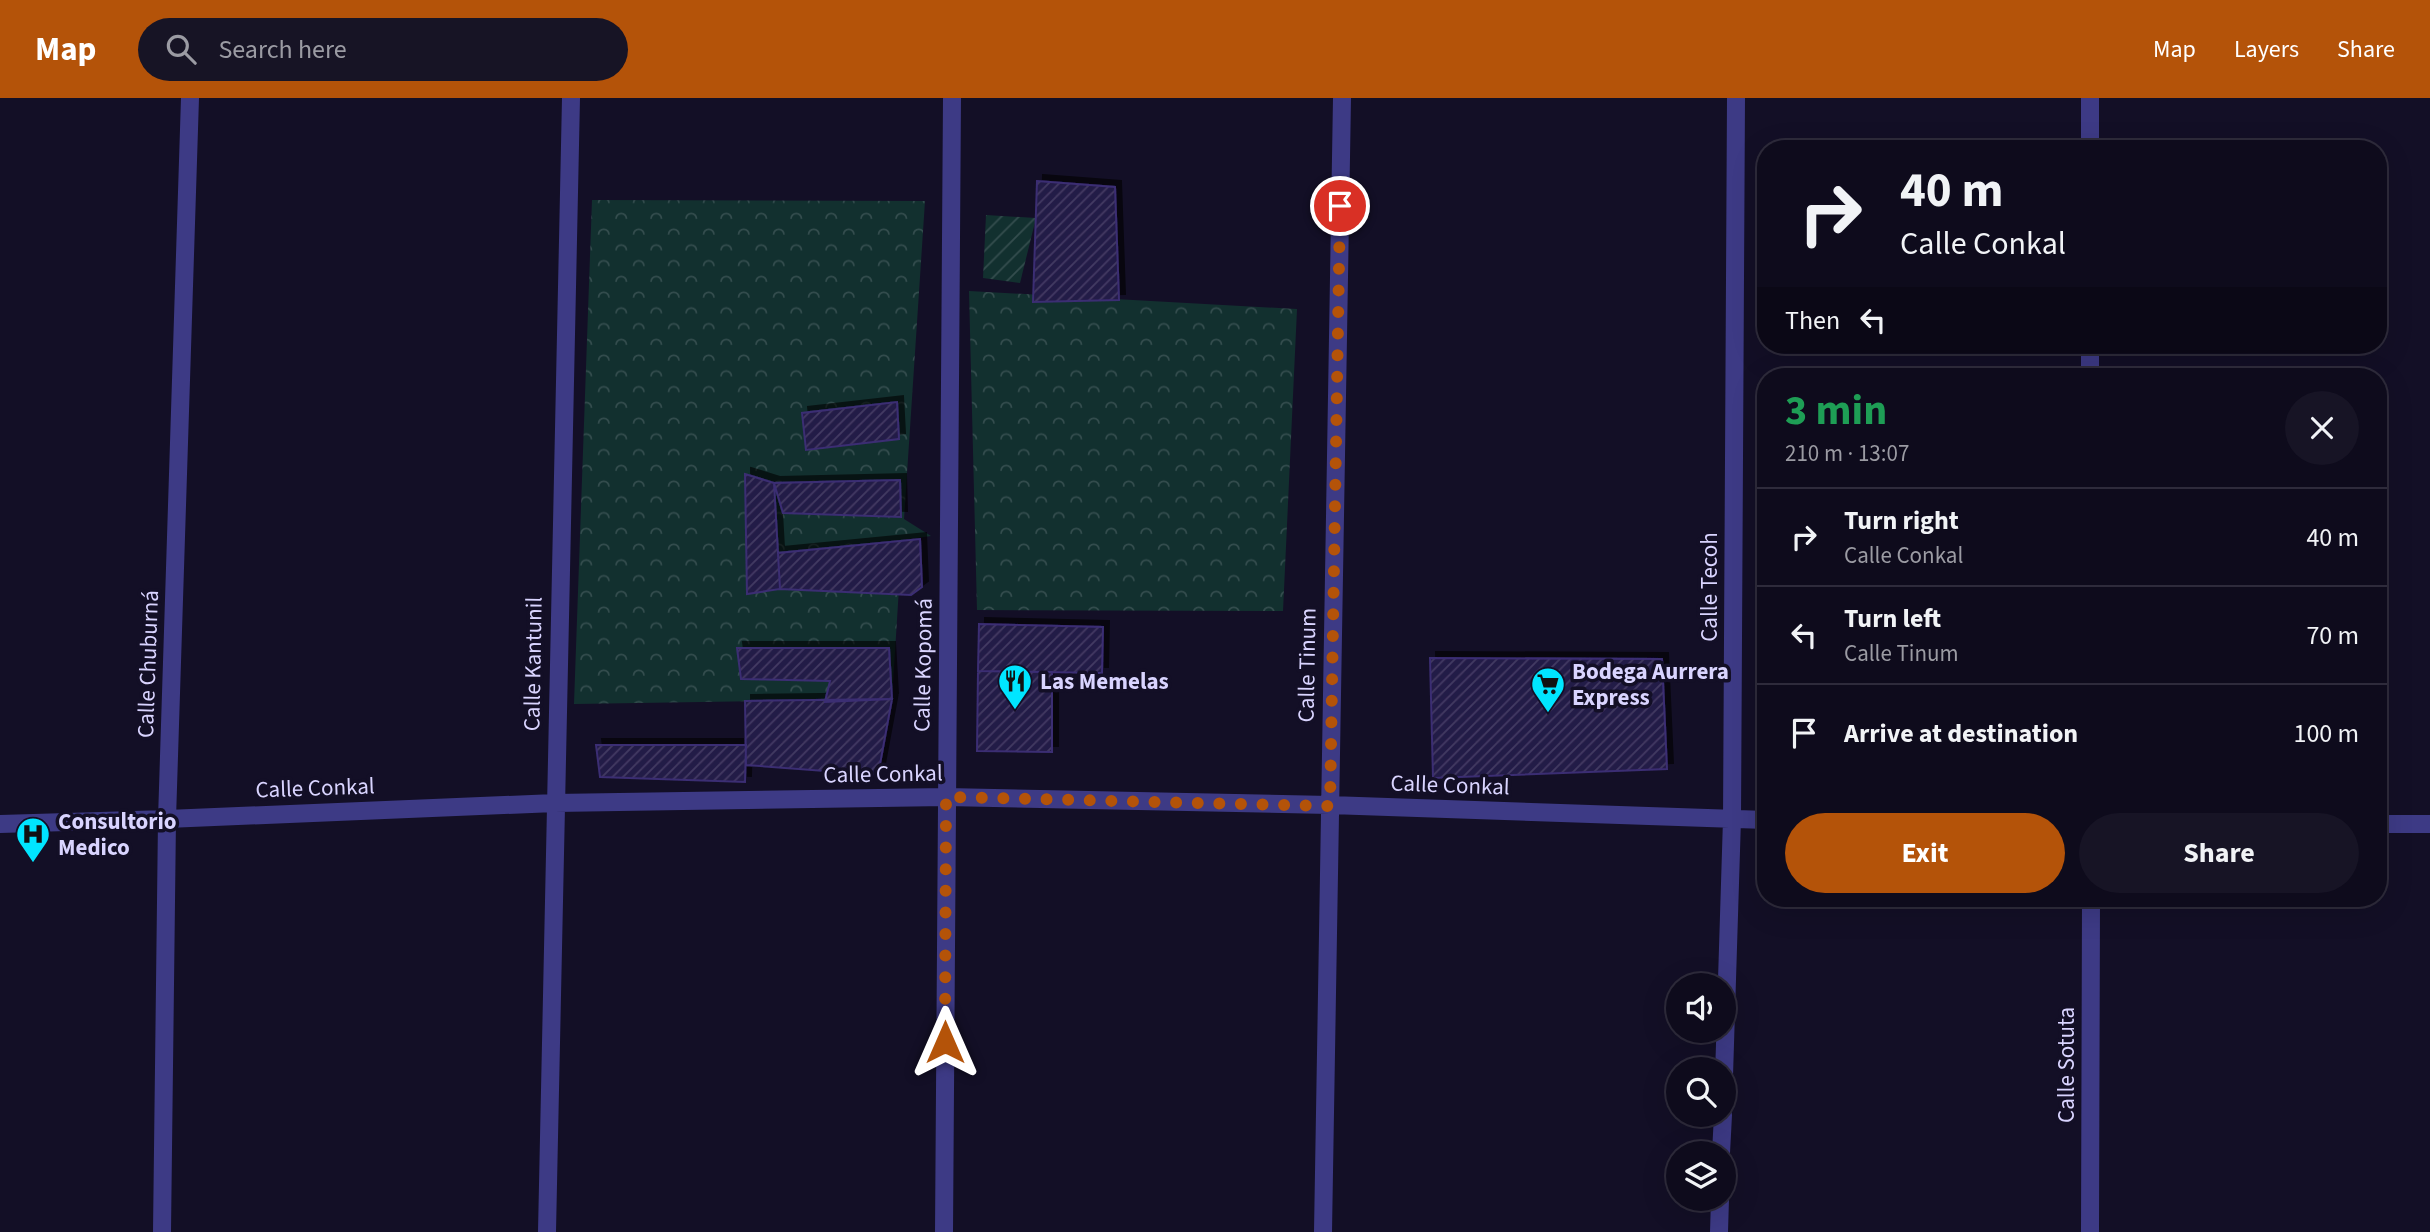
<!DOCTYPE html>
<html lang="en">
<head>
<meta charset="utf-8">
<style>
  body { margin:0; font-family:"Source Sans 3",sans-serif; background:#171425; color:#f1f3f6; height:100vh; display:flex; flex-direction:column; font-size:26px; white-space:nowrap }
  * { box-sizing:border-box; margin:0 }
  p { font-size:23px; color:#9b9ba3 }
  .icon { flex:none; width:38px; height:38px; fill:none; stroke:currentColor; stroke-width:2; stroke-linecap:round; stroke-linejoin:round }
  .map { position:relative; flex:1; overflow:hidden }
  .drawer { position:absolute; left:1757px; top:270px; width:630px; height:539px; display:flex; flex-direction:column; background:#0e0b1c; border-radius:28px; box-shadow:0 7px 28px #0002,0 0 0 2px #2e2b3b }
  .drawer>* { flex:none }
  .banner { position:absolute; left:1757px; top:42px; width:630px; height:214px; border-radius:28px; box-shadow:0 7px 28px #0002,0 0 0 2px #2e2b3b; background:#0e0b1c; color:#f1f3f6; overflow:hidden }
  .tools { position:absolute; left:1666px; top:875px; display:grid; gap:14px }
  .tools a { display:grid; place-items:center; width:70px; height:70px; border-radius:50%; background:#0e0b1c; box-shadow:0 7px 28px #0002,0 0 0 2px #2e2b3b; font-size:35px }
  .pin { position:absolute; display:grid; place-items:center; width:60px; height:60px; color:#fff; margin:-30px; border:4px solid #fff; border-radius:50%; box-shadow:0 2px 7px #0007 }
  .me { position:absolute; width:77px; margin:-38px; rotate:0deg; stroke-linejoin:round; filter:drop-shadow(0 0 5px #0008) }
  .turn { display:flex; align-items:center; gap:24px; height:147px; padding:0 28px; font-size:32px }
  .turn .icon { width:91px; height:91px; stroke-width:2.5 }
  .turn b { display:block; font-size:49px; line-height:60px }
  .then { display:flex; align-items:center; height:66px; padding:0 28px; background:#0003; gap:14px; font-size:26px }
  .round { display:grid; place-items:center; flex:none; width:74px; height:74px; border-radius:37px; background:#171425 }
  .head { display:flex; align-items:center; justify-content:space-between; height:119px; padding:0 28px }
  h1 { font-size:42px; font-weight:700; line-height:52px; color:#1e9e55 }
  .button { display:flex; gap:14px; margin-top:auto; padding:14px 28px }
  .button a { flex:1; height:80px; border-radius:42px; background:#b45309; color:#fff; font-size:28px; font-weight:700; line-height:80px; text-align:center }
  .button a+a { background:#171425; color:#f1f3f6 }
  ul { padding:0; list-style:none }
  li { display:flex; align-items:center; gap:21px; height:98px; padding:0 28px; border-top:2px solid #2e2b3b }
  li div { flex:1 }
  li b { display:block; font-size:26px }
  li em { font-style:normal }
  header { display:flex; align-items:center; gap:42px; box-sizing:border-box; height:98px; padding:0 35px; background:#b45309; color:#fff }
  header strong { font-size:33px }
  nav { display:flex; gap:38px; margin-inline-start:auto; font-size:24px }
  .search { width:490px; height:63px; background:#171425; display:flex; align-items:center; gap:18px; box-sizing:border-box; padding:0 24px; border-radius:38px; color:#9b9ba3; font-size:26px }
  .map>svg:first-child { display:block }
  .park { fill:url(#park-crowns) }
  .garden { fill:url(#garden-furrows) }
  .building { fill:url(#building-hatch); stroke:#3b2d73; stroke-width:2; filter:url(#shadow) }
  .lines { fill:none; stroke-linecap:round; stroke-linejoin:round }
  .minor { stroke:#3d3a85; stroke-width:18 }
  .route { stroke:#b45309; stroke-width:12; stroke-dasharray:0 21.6 }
  .labels { text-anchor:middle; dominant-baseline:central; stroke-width:7; stroke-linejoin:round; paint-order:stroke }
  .street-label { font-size:23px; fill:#d9d4ff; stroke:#130f26 }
  .poi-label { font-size:23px; font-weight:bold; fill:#d9d4ff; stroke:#130f26; text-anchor:start }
</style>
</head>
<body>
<header>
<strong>Map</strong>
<div class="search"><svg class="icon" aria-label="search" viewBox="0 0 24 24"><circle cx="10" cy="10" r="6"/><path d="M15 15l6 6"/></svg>Search here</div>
<nav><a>Map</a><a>Layers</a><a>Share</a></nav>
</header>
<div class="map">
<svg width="2430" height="1134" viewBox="0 0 2430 1134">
  <defs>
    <pattern id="park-crowns" width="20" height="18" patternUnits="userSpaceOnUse" patternTransform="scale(1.75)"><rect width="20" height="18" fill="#12302f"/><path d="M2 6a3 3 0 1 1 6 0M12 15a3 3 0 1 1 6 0" fill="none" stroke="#344d4e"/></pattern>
    <pattern id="garden-furrows" width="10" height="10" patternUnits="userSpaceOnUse" patternTransform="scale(1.75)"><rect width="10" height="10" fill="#12302f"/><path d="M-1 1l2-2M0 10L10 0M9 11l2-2" fill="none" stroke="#344d4e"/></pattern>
    <pattern id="building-hatch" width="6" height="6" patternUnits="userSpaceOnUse" patternTransform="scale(1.75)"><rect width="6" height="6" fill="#241b47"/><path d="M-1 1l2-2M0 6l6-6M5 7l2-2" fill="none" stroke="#433b63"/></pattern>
    <filter id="shadow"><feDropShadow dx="6" dy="-6" stdDeviation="0" flood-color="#0009"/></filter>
  </defs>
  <rect width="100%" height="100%" fill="#130f26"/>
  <!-- park -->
  <path class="park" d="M 592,102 L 925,103 L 904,421 L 931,438 L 902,442 L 892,601 L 574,606 Z
    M 969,193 L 1297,211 L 1283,513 L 977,512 Z"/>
  <!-- garden -->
  <path class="garden" d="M 986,117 L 1036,120 L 1020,185 L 983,180 Z"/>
  <!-- building -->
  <path class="building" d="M 1037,83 L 1115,89 L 1119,202 L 1033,204 Z
    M 897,304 L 899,341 L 806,352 L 802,315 Z
    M 745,376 L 774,385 L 780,491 L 747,496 Z
    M 900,382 L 901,419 L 783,415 L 774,385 Z
    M 920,441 L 922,489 L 911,497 L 780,491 L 778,455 Z
    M 979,526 L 1103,529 L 1102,575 L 978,573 Z
    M 737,550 L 889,550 L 892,601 L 825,604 L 830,583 L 741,581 Z
    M 1430,560 L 1662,561 L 1667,671 L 1433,680 Z
    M 978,573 L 1052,574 L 1052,654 L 977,653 Z
    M 892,601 L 878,677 L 746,667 L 745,603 Z
    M 596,647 L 746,647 L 745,684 L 600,679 Z"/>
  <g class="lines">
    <!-- minor -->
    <path class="minor" d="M 2090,0 L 2090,51
      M 2090,247 L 2090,278
      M 0,726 L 167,721 L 555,705 L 946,699 L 1330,707 L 1766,722
      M 2378,726 L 2430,726
      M 1724,978 L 1732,721 L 1736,0
      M 1721,1055 L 1723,1017
      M 162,1134 L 167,721 L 190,0
      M 547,1134 L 571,0
      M 944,1134 L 952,0
      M 1323,1134 L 1342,0
      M 1719,1134 L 1720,1101
      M 2090,1134 L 2091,800"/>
  </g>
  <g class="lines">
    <!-- route -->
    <path class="route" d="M 945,944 L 946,699 L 1330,708 L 1340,108"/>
  </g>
  <!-- icons -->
  <defs>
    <g id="restaurant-pin" transform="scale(1.75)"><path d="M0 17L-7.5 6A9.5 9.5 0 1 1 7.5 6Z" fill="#00e5ff" stroke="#130f26"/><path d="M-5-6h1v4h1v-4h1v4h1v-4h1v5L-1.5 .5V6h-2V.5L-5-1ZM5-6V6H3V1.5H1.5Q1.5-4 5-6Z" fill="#111"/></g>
    <g id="supermarket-pin" transform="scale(1.75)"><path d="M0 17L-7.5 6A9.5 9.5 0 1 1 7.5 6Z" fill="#00e5ff" stroke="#130f26"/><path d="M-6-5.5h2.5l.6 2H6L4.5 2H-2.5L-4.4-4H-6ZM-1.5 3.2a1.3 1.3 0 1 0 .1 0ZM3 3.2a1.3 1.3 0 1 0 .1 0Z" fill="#111"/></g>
    <g id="hospital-pin" transform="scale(1.75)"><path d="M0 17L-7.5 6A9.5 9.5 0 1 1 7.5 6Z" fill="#00e5ff" stroke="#130f26"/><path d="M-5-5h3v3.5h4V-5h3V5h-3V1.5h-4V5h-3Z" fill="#111"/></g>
  </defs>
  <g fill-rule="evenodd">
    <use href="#restaurant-pin" x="1015" y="583"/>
    <use href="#supermarket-pin" x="1548" y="586"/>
    <use href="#hospital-pin" x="33" y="736"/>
  </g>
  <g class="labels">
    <!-- street labels -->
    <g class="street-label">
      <text transform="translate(1709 489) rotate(-90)">Calle Tecoh</text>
      <text transform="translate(148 566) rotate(-88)">Calle Chuburná</text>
      <text transform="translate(533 566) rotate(-89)">Calle Kantunil</text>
      <text transform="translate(923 567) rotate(-89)">Calle Kopomá</text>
      <text transform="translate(1307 567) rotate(-89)">Calle Tinum</text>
      <text transform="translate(883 676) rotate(-1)">Calle Conkal</text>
      <text transform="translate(1450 687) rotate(2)">Calle Conkal</text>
      <text transform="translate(315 690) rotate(-2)">Calle Conkal</text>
      <text transform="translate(2066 967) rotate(-90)">Calle Sotuta</text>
    </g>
    <!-- poi labels -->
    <g class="poi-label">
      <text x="1572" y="573">Bodega Aurrera<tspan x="1572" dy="26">Express</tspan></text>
      <text x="1040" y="583">Las Memelas</text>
      <text x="58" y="723">Consultorio<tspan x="58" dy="26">Medico</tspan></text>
    </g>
  </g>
</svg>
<div class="tools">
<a><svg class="icon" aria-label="sound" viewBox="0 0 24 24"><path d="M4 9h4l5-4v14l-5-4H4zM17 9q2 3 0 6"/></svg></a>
<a><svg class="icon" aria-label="search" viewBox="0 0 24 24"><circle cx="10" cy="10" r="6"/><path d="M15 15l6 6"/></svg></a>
<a><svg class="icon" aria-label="layers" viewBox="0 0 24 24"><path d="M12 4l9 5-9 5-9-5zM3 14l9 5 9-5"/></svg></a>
</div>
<div class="pin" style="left:1340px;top:108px;background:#d93025"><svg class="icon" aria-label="arrive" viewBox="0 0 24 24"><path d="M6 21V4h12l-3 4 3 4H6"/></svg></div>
<svg class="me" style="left:945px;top:944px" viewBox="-20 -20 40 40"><path d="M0-17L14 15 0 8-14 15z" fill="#b45309" stroke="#fff" stroke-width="4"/></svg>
<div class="banner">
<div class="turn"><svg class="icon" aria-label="right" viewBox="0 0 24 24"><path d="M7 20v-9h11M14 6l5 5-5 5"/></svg><div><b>40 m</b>Calle Conkal</div></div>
<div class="then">Then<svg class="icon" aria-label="left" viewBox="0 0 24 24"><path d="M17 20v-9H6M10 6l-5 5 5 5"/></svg></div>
</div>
<section class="drawer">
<div class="head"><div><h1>3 min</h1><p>210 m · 13:07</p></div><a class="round"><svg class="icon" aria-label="close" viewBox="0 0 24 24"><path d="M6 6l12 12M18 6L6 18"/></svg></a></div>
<ul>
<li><svg class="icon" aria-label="right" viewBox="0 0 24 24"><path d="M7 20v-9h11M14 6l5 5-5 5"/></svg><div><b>Turn right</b><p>Calle Conkal</p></div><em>40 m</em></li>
<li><svg class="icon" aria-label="left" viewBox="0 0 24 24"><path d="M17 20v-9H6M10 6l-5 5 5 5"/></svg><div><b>Turn left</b><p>Calle Tinum</p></div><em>70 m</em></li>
<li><svg class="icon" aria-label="arrive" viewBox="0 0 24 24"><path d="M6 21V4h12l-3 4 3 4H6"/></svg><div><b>Arrive at destination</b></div><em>100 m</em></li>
</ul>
<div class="button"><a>Exit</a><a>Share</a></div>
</section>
</div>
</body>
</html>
